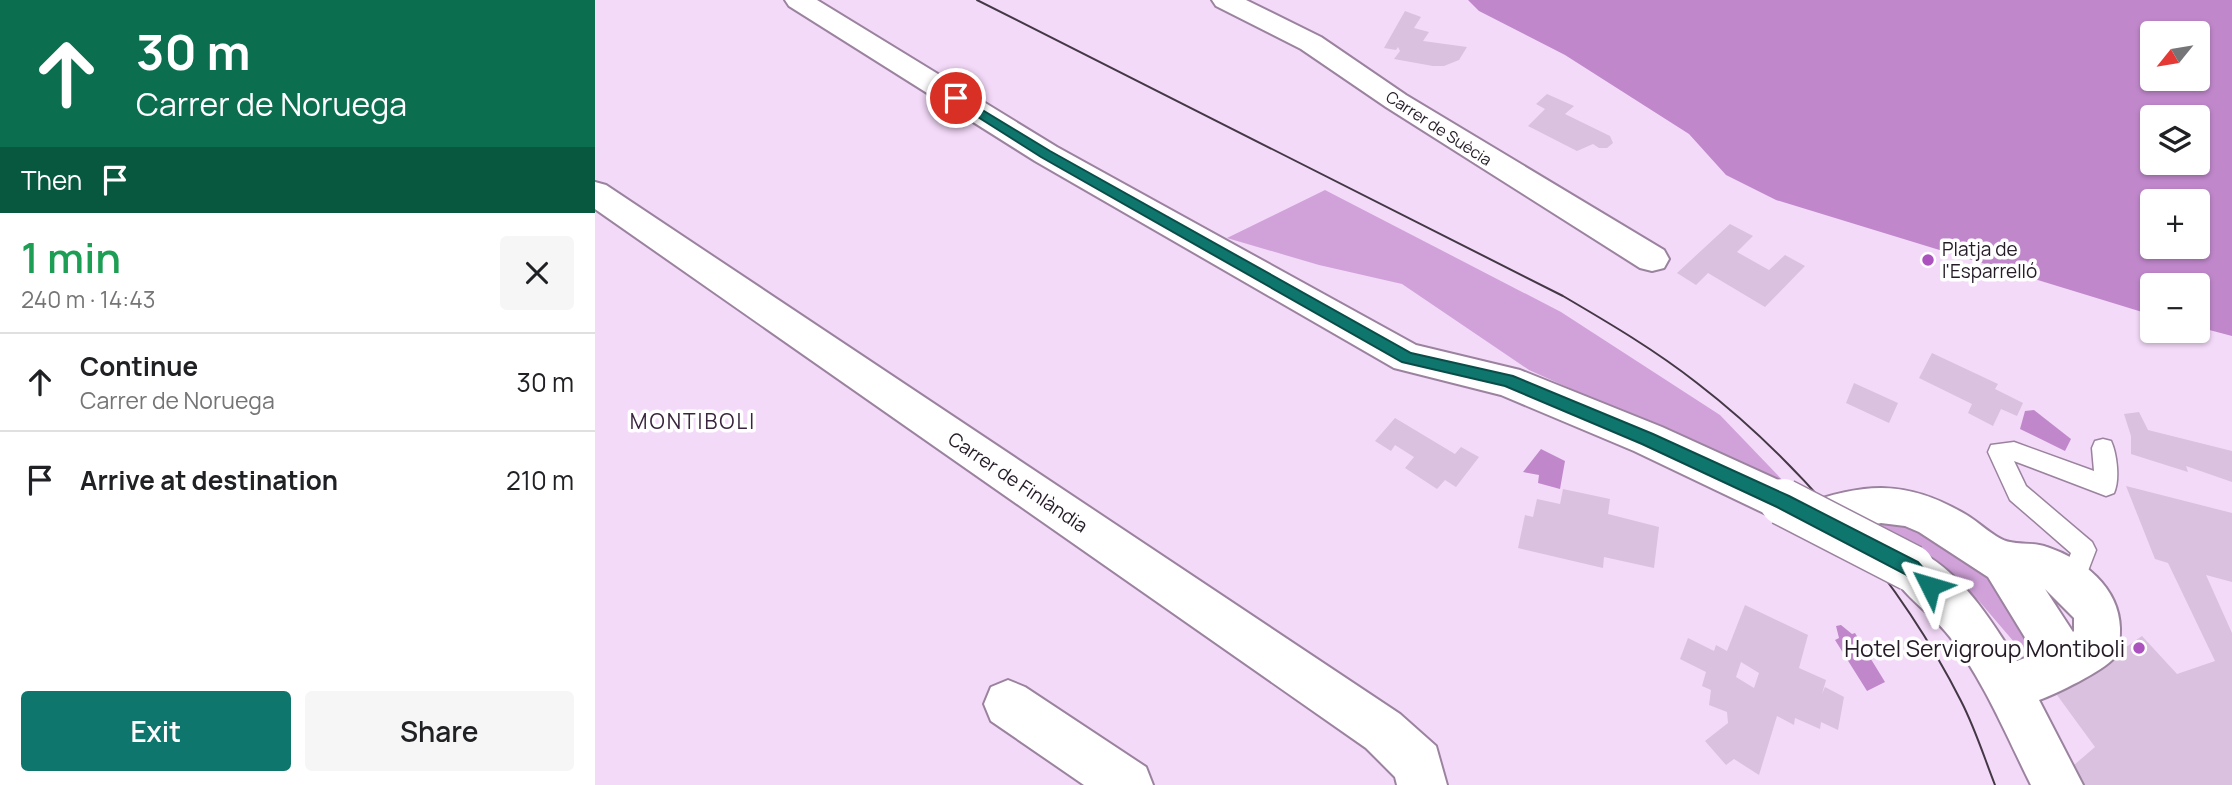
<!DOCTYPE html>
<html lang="en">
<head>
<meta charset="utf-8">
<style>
  body { margin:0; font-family:Manrope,sans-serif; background:#f6f6f6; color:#202124; height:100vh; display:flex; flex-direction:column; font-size:26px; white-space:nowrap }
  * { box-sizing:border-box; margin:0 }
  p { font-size:23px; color:#757577 }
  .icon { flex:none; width:38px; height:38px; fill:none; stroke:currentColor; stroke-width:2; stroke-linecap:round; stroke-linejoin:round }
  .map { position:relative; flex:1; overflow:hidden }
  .drawer { display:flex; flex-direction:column; background:#fff; width:595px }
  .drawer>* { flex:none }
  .hud { background:#0b6e4f; color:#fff; overflow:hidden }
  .needle { width:46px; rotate:240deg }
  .controls { position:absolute; left:1545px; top:21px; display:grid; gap:14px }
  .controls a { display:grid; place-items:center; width:70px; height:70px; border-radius:7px; background:#fff; box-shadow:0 2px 5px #0004; font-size:35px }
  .pin { position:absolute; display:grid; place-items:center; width:60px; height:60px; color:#fff; margin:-30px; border:4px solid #fff; border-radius:50%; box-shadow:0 2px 7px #0007 }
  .me { position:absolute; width:77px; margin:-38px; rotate:310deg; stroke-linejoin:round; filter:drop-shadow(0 0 5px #0008) }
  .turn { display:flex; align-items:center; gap:24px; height:147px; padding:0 21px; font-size:32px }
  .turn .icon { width:91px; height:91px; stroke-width:2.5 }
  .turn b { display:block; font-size:49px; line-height:60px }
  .then { display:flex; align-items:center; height:66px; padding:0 21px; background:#0003; gap:14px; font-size:26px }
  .round { display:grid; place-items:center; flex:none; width:74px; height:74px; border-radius:7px; background:#f6f6f6 }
  .summary { display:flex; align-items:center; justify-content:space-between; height:119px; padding:0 21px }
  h1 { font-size:42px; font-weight:600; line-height:52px; color:#1e9e55 }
  .button { display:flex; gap:14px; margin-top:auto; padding:14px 21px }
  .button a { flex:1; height:80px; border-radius:7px; background:#0f766e; color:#fff; font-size:28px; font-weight:600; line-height:80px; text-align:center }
  .button a+a { background:#f6f6f6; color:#202124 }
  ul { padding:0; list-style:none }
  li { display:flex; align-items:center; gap:21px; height:98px; padding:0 21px; border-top:2px solid #e0e0e0 }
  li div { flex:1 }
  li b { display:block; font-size:26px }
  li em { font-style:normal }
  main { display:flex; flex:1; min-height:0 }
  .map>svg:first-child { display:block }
  .green { fill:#d1a2da }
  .water { fill:#c088cb; fill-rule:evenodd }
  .building { fill:#dac1df; fill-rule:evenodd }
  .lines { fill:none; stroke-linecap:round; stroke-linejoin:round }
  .lane-casing { stroke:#9b839f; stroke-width:3 }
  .street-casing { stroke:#9b839f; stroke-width:4 }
  .secondary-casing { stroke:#9b839f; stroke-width:4 }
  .lane { fill:#fff; fill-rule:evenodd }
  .street { fill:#fff; fill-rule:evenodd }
  .secondary { fill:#fff; fill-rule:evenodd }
  .tram { stroke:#443846; stroke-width:2 }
  .secondary-bridge-casing { stroke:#9b839f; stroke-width:49; stroke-linecap:butt }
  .secondary-bridge { stroke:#fff; stroke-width:46 }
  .route { fill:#0f766e; stroke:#0a4d48; stroke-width:2 }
  .poi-dot { fill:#ac52be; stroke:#fff; stroke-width:2.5 }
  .labels { text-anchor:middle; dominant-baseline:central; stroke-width:7; stroke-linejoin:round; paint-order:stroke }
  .far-street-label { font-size:16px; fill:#241b26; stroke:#fff }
  .poi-label { font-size:19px; fill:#241b26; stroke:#fff; text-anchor:start }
  .street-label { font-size:19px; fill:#241b26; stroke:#fff }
  .neighbourhood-label { font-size:21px; letter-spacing:2px; fill:#39253d; stroke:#fff }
  .near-poi-label { font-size:23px; fill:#241b26; stroke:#fff; text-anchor:end }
</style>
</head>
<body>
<main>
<section class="drawer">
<div class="hud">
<div class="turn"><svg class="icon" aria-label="ahead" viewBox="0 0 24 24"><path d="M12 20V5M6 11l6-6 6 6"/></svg><div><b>30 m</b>Carrer de Noruega</div></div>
<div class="then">Then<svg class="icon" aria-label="arrive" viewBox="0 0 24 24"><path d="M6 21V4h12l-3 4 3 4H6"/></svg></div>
</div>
<div class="summary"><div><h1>1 min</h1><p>240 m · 14:43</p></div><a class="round"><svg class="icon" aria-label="close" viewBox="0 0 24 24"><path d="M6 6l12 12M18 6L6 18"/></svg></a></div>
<ul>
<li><svg class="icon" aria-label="ahead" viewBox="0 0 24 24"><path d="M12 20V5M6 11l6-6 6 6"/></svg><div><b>Continue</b><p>Carrer de Noruega</p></div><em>30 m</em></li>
<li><svg class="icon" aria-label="arrive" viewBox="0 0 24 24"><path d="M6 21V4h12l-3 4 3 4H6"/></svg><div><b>Arrive at destination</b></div><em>210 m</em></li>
</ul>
<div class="button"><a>Exit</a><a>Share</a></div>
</section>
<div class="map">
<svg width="1637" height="785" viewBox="0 0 1637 785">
  <rect width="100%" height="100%" fill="#f4daf9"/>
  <!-- green -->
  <path class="green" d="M 730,190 L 966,312 L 1125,415 L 1194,487 L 934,370 L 807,284 L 724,265 L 632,238 Z
    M 1279,522 L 1328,529 L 1365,549 L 1426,604 L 1440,648 L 1431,656 L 1384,601 L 1341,564 L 1281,530 Z"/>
  <!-- water -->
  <path class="water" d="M 873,0 L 1637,0 L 1637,336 L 1603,327 L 1603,285 L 1558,285 L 1557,315 L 1181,200 L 1131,175 L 1094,134 L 970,55 L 884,11 ZM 1558,33 L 1603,33 L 1603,79 L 1558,79 ZM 1558,117 L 1603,117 L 1603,163 L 1558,163 ZM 1603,201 L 1603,247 L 1558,247 L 1558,201 Z
    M 1439,410 L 1476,439 L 1470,451 L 1425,429 L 1430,411 Z
    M 946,449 L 970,461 L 965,489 L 943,483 L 944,475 L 928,472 Z
    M 1246,625 L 1257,634 L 1260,633 L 1290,682 L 1272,691 L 1240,640 L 1244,638 L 1241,626 Z"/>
  <!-- building -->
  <path class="building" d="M 810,11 L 826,17 L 819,28 L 834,32 L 828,41 L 872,47 L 864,60 L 849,66 L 838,66 L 799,59 L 805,51 L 803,47 L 801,50 L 789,48 Z
    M 952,94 L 979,106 L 970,114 L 1015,136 L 1018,143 L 1012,148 L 1004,148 L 998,144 L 982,151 L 933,126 L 950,109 L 941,104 Z
    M 1135,224 L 1158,236 L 1142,252 L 1174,270 L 1190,255 L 1210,266 L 1170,307 L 1113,273 L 1101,285 L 1082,273 Z
    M 1337,353 L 1403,384 L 1400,389 L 1428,403 L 1422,416 L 1406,409 L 1398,426 L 1373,413 L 1377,404 L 1324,378 Z
    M 1259,383 L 1303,403 L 1294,423 L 1251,403 Z
    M 1544,412 L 1553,430 L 1637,451 L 1637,482 L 1591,466 L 1593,472 L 1536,454 L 1536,436 L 1529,414 Z
    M 800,418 L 860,454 L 866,447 L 884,457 L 861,487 L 850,480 L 842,489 L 810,468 L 819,457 L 800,445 L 796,451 L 780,441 Z
    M 1531,486 L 1637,513 L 1637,582 L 1611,575 L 1637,633 L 1637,785 L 1484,785 L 1472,771 L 1500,747 L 1462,695 L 1547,636 L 1582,674 L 1620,661 L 1573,563 L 1560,559 Z
    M 968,489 L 1015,499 L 1013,514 L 1064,527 L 1059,568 L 1009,557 L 1008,568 L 923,548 L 930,515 L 938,517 L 942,499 L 965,504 Z
    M 1150,605 L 1213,635 L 1204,668 L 1231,680 L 1227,694 L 1230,687 L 1249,697 L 1243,730 L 1226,722 L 1225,729 L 1200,718 L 1199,725 L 1182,716 L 1164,775 L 1139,759 L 1131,765 L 1110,741 L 1133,723 L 1132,712 L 1114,705 L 1116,690 L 1107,686 L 1111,672 L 1085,659 L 1093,638 L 1119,651 L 1121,645 L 1132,651 ZM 1146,662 L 1164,673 L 1159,688 L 1141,677 Z"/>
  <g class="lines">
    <!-- lane casing -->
    <g class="lane-casing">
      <path id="lane" d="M 1508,439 L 1516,441 C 1522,454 1525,480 1519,493 L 1511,496 L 1419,461 L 1431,486 L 1497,542 L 1501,550 L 1486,589 L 1477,592 L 1468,589 L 1465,581 L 1476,553 L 1415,500 L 1393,452 L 1396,445 L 1419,442 L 1499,471 L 1497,448 L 1500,441 Z"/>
    </g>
    <!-- street casing -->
    <g class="street-casing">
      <path id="street" d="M 617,0 L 651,0 L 726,37 L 811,95 L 1069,250 L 1074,259 L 1069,268 L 1057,271 L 1045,268 L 791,107 L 706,49 L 621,6 Z
        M 0,182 L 11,185 L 805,714 L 841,746 L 852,785 L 802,785 L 800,777 L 771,748 L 0,209 Z
        M 413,680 L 430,687 L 551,767 L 558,785 L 489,785 L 396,721 L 389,704 L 396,687 Z"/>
    </g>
    <!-- secondary casing -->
    <g class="secondary-casing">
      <path id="secondary" d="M 190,0 L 222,0 L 462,147 L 821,345 L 925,370 L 1067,427 L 1203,489 L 1207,505 C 1270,482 1312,480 1370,514 C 1383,521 1401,540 1415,542 C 1427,545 1439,542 1452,547 C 1488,559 1524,587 1525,628 C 1525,638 1525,650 1519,658 C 1508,671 1461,694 1444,700 L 1488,785 L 1436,785 C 1412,737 1388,679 1355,637 C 1336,612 1307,597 1294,568 L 1300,554 L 1316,548 C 1363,566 1396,620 1422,661 L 1440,654 L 1393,577 L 1324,532 L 1310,526 L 1286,523 L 1221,538 L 1206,532 L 1200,519 L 1201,516 L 1188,520 L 1173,515 L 1039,451 L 906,395 L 799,368 L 440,161 L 194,6 ZM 1450,589 L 1479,618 L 1479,631 L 1478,632 Z"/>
    </g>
    <!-- lane -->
    <use href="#lane" class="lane"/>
    <!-- street -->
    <use href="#street" class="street"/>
    <!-- secondary -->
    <use href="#secondary" class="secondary"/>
    <!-- tram -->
    <path class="tram" d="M 382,0 L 968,296 C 1014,323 1060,350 1102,383 C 1206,463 1307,584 1366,701 C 1380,728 1389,757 1400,785"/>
    <!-- secondary-bridge casing -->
    <g class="secondary-bridge-casing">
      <path id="secondary-bridge" d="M 1188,502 L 1316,568"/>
    </g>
    <!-- secondary-bridge -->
    <use href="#secondary-bridge" class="secondary-bridge"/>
  </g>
  <!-- route -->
  <path class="route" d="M 361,94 L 455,151 L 816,353 L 918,376 L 1058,434 L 1194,496 L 1323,562 L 1344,586 L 1341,592 L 1335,594 L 1310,574 L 1182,507 L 1047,444 L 910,386 L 807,362 L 446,157 L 356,100 L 356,95 Z"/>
  <!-- markers -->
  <g class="poi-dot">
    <circle cx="1333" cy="260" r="7"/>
    <circle cx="1544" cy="648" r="7"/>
  </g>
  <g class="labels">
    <!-- far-street labels -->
    <g class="far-street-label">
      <text transform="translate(844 128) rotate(33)">Carrer de Suècia</text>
    </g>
    <!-- poi labels -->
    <g class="poi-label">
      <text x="1347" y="249">Platja de<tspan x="1347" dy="22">l'Esparrelló</tspan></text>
    </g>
    <!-- street labels -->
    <g class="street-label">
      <text transform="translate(423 482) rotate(34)">Carrer de Finlàndia</text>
    </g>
    <!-- neighbourhood labels -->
    <g class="neighbourhood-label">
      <text x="98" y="421">MONTIBOLI</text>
    </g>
    <!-- near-poi labels -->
    <g class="near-poi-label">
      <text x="1530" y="648">Hotel Servigroup Montiboli</text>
    </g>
  </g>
</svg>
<div class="controls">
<a><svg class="needle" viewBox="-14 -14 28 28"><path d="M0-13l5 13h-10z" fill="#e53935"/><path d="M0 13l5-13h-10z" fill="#757577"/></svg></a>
<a><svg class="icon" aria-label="layers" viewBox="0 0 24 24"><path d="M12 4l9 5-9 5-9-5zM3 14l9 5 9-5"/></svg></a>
<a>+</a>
<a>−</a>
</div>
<div class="pin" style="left:361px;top:98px;background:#d93025"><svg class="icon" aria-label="arrive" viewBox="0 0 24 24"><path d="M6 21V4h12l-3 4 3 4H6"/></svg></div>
<svg class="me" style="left:1335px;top:586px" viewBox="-20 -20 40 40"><path d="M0-17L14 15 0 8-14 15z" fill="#0f766e" stroke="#fff" stroke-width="4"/></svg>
</div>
</main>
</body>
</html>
